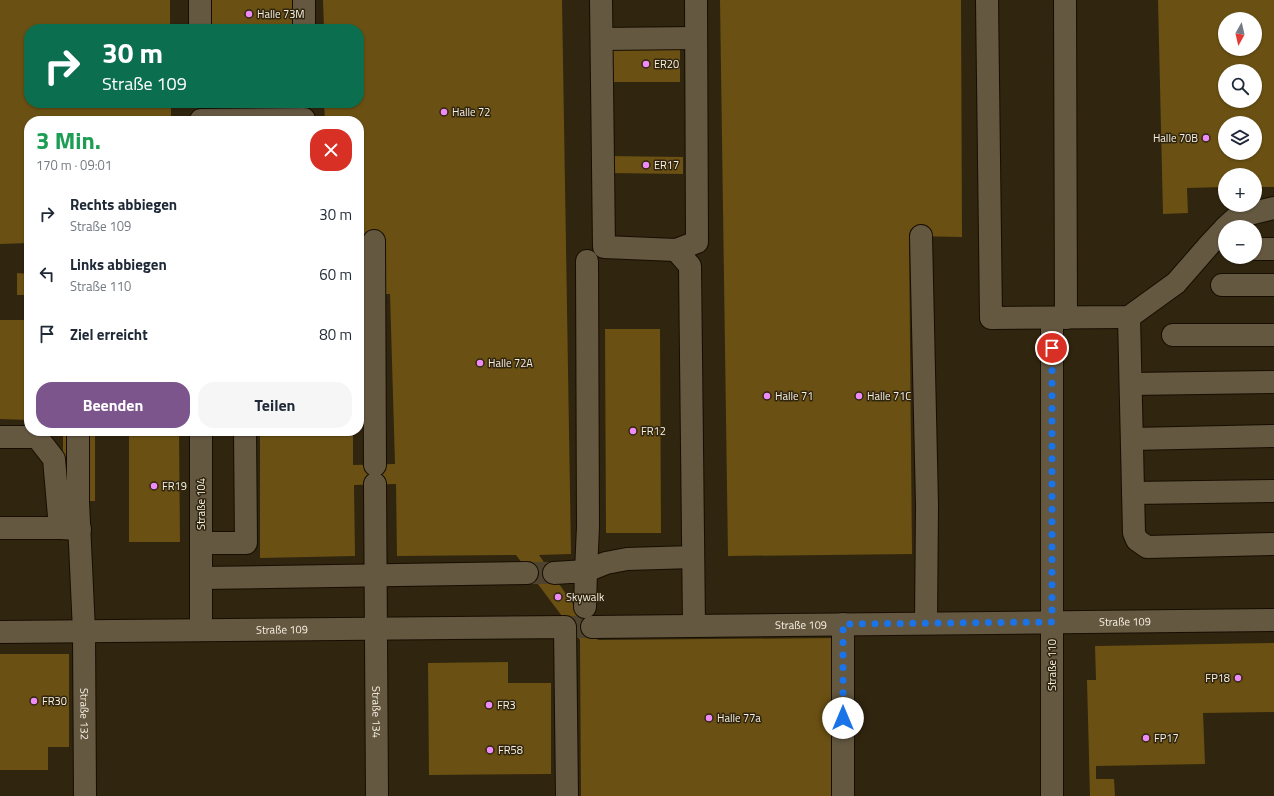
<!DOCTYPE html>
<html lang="de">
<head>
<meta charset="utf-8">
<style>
  body { margin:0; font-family:"Titillium Web",sans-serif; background:#f6f6f7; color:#1f2937; height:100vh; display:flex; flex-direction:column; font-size:15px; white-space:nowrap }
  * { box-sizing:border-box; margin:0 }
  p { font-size:13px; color:#747a83 }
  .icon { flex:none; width:22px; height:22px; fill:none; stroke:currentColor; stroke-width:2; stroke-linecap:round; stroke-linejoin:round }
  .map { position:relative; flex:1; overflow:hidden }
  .drawer { position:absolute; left:24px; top:116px; width:340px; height:320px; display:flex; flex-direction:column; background:#fff; border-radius:16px; box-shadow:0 1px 3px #0004 }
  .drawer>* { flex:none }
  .top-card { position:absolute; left:24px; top:24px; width:340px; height:84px; border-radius:16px; box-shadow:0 1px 3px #0004; background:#0b6e4f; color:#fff; overflow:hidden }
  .needle { width:26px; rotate:188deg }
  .fabs { position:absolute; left:1218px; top:12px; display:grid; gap:8px }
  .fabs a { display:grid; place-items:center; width:44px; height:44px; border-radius:50%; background:#fff; box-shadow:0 1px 3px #0004; font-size:20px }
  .pin { position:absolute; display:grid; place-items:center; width:34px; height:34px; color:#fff; margin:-17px; border:2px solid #fff; border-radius:50%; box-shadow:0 1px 4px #0007 }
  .me { position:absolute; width:44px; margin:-22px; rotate:0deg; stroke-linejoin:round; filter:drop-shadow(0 0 3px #0008) }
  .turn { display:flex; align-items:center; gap:14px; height:84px; padding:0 12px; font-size:18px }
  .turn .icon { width:52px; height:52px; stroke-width:2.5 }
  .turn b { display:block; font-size:28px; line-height:34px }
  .round { display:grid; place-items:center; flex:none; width:42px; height:42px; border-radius:16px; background:#f6f6f7 }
  .headline { display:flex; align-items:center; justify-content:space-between; height:68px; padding:0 12px }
  h1 { font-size:24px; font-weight:700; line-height:30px; color:#1e9e55 }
  .cta { display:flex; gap:8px; margin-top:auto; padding:8px 12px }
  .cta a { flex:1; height:46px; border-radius:16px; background:#7d558d; color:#fff; font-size:16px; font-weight:700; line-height:46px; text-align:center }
  .cta a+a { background:#f6f6f7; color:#1f2937 }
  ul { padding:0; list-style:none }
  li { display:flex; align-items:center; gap:12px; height:60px; padding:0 12px }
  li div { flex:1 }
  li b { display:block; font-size:15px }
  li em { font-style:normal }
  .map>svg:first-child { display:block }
  .building { fill:#6a5012; fill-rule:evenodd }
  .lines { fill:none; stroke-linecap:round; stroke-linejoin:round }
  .minor-tunnel { stroke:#4e442f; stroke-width:22; stroke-dasharray:22 11; stroke-linecap:butt }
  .minor-casing { stroke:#170e00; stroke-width:24 }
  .minor { stroke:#645841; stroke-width:22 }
  .route { stroke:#1a73e8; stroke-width:7; stroke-dasharray:0 12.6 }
  .poi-dot { fill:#ef8bf6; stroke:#30250f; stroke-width:1.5 }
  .labels { text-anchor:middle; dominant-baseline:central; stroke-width:3; stroke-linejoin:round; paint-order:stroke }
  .poi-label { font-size:11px; fill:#f8f1e3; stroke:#30250f; text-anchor:start }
  .street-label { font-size:11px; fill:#f8f1e3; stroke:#30250f }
</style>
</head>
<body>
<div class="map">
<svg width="1274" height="796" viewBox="0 0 1274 796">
  <rect width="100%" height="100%" fill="#30250f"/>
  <!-- building -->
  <path class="building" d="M 0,0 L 170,0 L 170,29 L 29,29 L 29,103 L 171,103 L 171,121 L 29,121 L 29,243 L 0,244 Z
    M 207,0 L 292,0 L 292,27 L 253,28 L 253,29 L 207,29 Z
    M 323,0 L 562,0 L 571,554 L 539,555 L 598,640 L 837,638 L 838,796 L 581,796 L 580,640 L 516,555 L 397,556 L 396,484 L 354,485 L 355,556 L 260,558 L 260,431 L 353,431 L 353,465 L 395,464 L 390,294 L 359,294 L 359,121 L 325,121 L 324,103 L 359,103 L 359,29 L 324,29 Z
    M 720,0 L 961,0 L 962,237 L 909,236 L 912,554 L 728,556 Z
    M 1158,0 L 1274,0 L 1274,187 L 1255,187 L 1255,175 L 1225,175 L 1225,187 L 1187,188 L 1188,213 L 1163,214 ZM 1225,19 L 1255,19 L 1255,49 L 1225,49 ZM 1225,71 L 1255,71 L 1255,101 L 1225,101 ZM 1225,123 L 1255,123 L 1255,153 L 1225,153 Z
    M 612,46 L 680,47 L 680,82 L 611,82 Z
    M 608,156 L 683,157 L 683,174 L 608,173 Z
    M 17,273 L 29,274 L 29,295 L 17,295 Z
    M 0,320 L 29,320 L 29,420 L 0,419 Z
    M 605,329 L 660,329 L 661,533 L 606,533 Z
    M 63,431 L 95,431 L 95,501 L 63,501 Z
    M 129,431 L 179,431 L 180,542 L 129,542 Z
    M 1274,643 L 1274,712 L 1203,713 L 1205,764 L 1096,766 L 1096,779 L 1114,779 L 1115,796 L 1090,796 L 1087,680 L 1096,680 L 1095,646 Z
    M 0,654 L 69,654 L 69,747 L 48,747 L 48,770 L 0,770 Z
    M 508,662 L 508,683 L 551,683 L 551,774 L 429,775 L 428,663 Z"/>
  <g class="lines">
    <!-- minor-tunnel -->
    <path class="minor-tunnel" d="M 527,573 L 554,573
      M 565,627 L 592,627"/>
    <!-- minor casing -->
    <g class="minor-casing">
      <g id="minor">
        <path d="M 200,0 L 200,29"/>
        <path d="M 304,0 L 304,29"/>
        <path d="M 601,0 L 604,247 L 676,250 L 697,242 L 696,0"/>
        <path d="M 987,0 L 991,318 L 1129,317 L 1176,283 L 1210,244 L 1225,228"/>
        <path d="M 1065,0 L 1066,318"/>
        <path d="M 602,39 L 696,38"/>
        <path d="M 201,120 L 304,119"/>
        <path d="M 1226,227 L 1237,217 L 1274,208"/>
        <path d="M 921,236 L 927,505 L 926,623"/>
        <path d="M 374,241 L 375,465"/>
        <path d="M 1256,249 L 1274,249"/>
        <path d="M 676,250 L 690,266 L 694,626"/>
        <path d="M 587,261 L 588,527 L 586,571 L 606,563 L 627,559 L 693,557"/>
        <path d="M 1222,285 L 1274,285"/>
        <path d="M 1129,317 L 1134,533 L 1137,540 L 1147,547 L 1274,544"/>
        <path d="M 1173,335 L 1274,335"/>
        <path d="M 1131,384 L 1274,382"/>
        <path id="s1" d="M 78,431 L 78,501 L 84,631 L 85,796"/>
        <path d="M 0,437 L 37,437 L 54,459 L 60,528 L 80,529"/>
        <path d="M 1132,439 L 1274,436"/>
        <path id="s2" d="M 375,484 L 377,796"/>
        <path d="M 1133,493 L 1274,491"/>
        <path d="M 0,528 L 60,528"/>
        <path d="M 201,543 L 246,543 L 245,431"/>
        <path d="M 554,573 L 586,571 L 585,607"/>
        <path d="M 201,578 L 527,573"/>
        <path d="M 843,624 L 843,796"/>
        <path id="s3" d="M 592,627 L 1274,620"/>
        <path d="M 201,630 L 201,431"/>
        <path id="s4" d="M 0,632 L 565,627 L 567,796"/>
        <path d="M 1052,796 L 1052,318"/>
      </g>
    </g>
    <!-- minor -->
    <use href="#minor" class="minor"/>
  </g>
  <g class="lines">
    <!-- route -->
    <path class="route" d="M 843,718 L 843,624 L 1052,622 L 1052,348"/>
  </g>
  <!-- markers -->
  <g class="poi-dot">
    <circle cx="249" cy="14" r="4"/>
    <circle cx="646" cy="64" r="4"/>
    <circle cx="444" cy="112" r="4"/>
    <circle cx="1206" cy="138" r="4"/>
    <circle cx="646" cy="165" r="4"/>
    <circle cx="480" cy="363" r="4"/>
    <circle cx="767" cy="396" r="4"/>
    <circle cx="859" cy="396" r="4"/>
    <circle cx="633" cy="431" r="4"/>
    <circle cx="154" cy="486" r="4"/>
    <circle cx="558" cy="597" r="4"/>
    <circle cx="1238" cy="678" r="4"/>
    <circle cx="34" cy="701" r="4"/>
    <circle cx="489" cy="705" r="4"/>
    <circle cx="709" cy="718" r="4"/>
    <circle cx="1146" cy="738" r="4"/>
    <circle cx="490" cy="750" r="4"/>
  </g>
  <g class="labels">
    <!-- poi labels -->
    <g class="poi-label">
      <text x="257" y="14">Halle 73M</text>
      <text x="654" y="64">ER20</text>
      <text x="452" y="112">Halle 72</text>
      <text x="1198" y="138" text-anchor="end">Halle 70B</text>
      <text x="654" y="165">ER17</text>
      <text x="488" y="363">Halle 72A</text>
      <text x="775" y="396">Halle 71</text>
      <text x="867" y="396">Halle 71C</text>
      <text x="641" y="431">FR12</text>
      <text x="162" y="486">FR19</text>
      <text x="566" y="597">Skywalk</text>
      <text x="1230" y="678" text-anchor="end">FP18</text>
      <text x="42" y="701">FR30</text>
      <text x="497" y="705">FR3</text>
      <text x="717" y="718">Halle 77a</text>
      <text x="1154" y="738">FP17</text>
      <text x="498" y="750">FR58</text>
    </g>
    <!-- street labels -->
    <g class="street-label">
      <text transform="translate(201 504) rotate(-90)">Straße 104</text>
      <text stroke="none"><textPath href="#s3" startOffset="533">Straße 109</textPath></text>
      <text stroke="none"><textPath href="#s3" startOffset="209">Straße 109</textPath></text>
      <text stroke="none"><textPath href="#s4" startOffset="282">Straße 109</textPath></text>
      <text transform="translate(1052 665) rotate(-90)">Straße 110</text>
      <text stroke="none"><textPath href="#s2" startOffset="228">Straße 134</textPath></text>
      <text stroke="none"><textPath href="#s1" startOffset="283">Straße 132</textPath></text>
    </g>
  </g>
</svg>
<div class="fabs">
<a><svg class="needle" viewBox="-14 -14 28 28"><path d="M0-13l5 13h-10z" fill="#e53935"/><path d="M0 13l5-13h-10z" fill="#747a83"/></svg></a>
<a><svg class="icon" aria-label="search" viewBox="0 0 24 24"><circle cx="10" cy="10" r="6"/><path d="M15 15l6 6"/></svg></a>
<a><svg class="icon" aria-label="layers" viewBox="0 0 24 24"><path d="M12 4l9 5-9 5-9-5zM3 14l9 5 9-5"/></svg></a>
<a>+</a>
<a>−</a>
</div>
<div class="pin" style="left:1052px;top:348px;background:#d93025"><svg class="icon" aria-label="arrive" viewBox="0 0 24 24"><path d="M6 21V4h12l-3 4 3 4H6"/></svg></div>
<svg class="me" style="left:843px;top:718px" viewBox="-20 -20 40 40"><circle r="19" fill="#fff"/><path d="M0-13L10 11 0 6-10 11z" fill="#1a73e8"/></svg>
<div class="top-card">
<div class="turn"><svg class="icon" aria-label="right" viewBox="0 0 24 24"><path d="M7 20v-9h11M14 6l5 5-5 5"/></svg><div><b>30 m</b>Straße 109</div></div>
</div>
<section class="drawer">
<div class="headline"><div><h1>3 Min.</h1><p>170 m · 09:01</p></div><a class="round" style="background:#d93025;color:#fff"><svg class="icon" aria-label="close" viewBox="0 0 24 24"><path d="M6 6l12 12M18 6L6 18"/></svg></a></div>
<ul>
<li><svg class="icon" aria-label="right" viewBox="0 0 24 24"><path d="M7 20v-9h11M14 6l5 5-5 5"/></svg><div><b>Rechts abbiegen</b><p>Straße 109</p></div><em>30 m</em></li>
<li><svg class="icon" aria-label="left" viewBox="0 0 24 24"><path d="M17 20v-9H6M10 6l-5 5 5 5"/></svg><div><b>Links abbiegen</b><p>Straße 110</p></div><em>60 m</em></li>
<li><svg class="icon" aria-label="arrive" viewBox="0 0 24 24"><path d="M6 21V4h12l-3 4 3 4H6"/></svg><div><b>Ziel erreicht</b></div><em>80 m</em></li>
</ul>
<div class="cta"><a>Beenden</a><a>Teilen</a></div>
</section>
</div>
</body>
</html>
